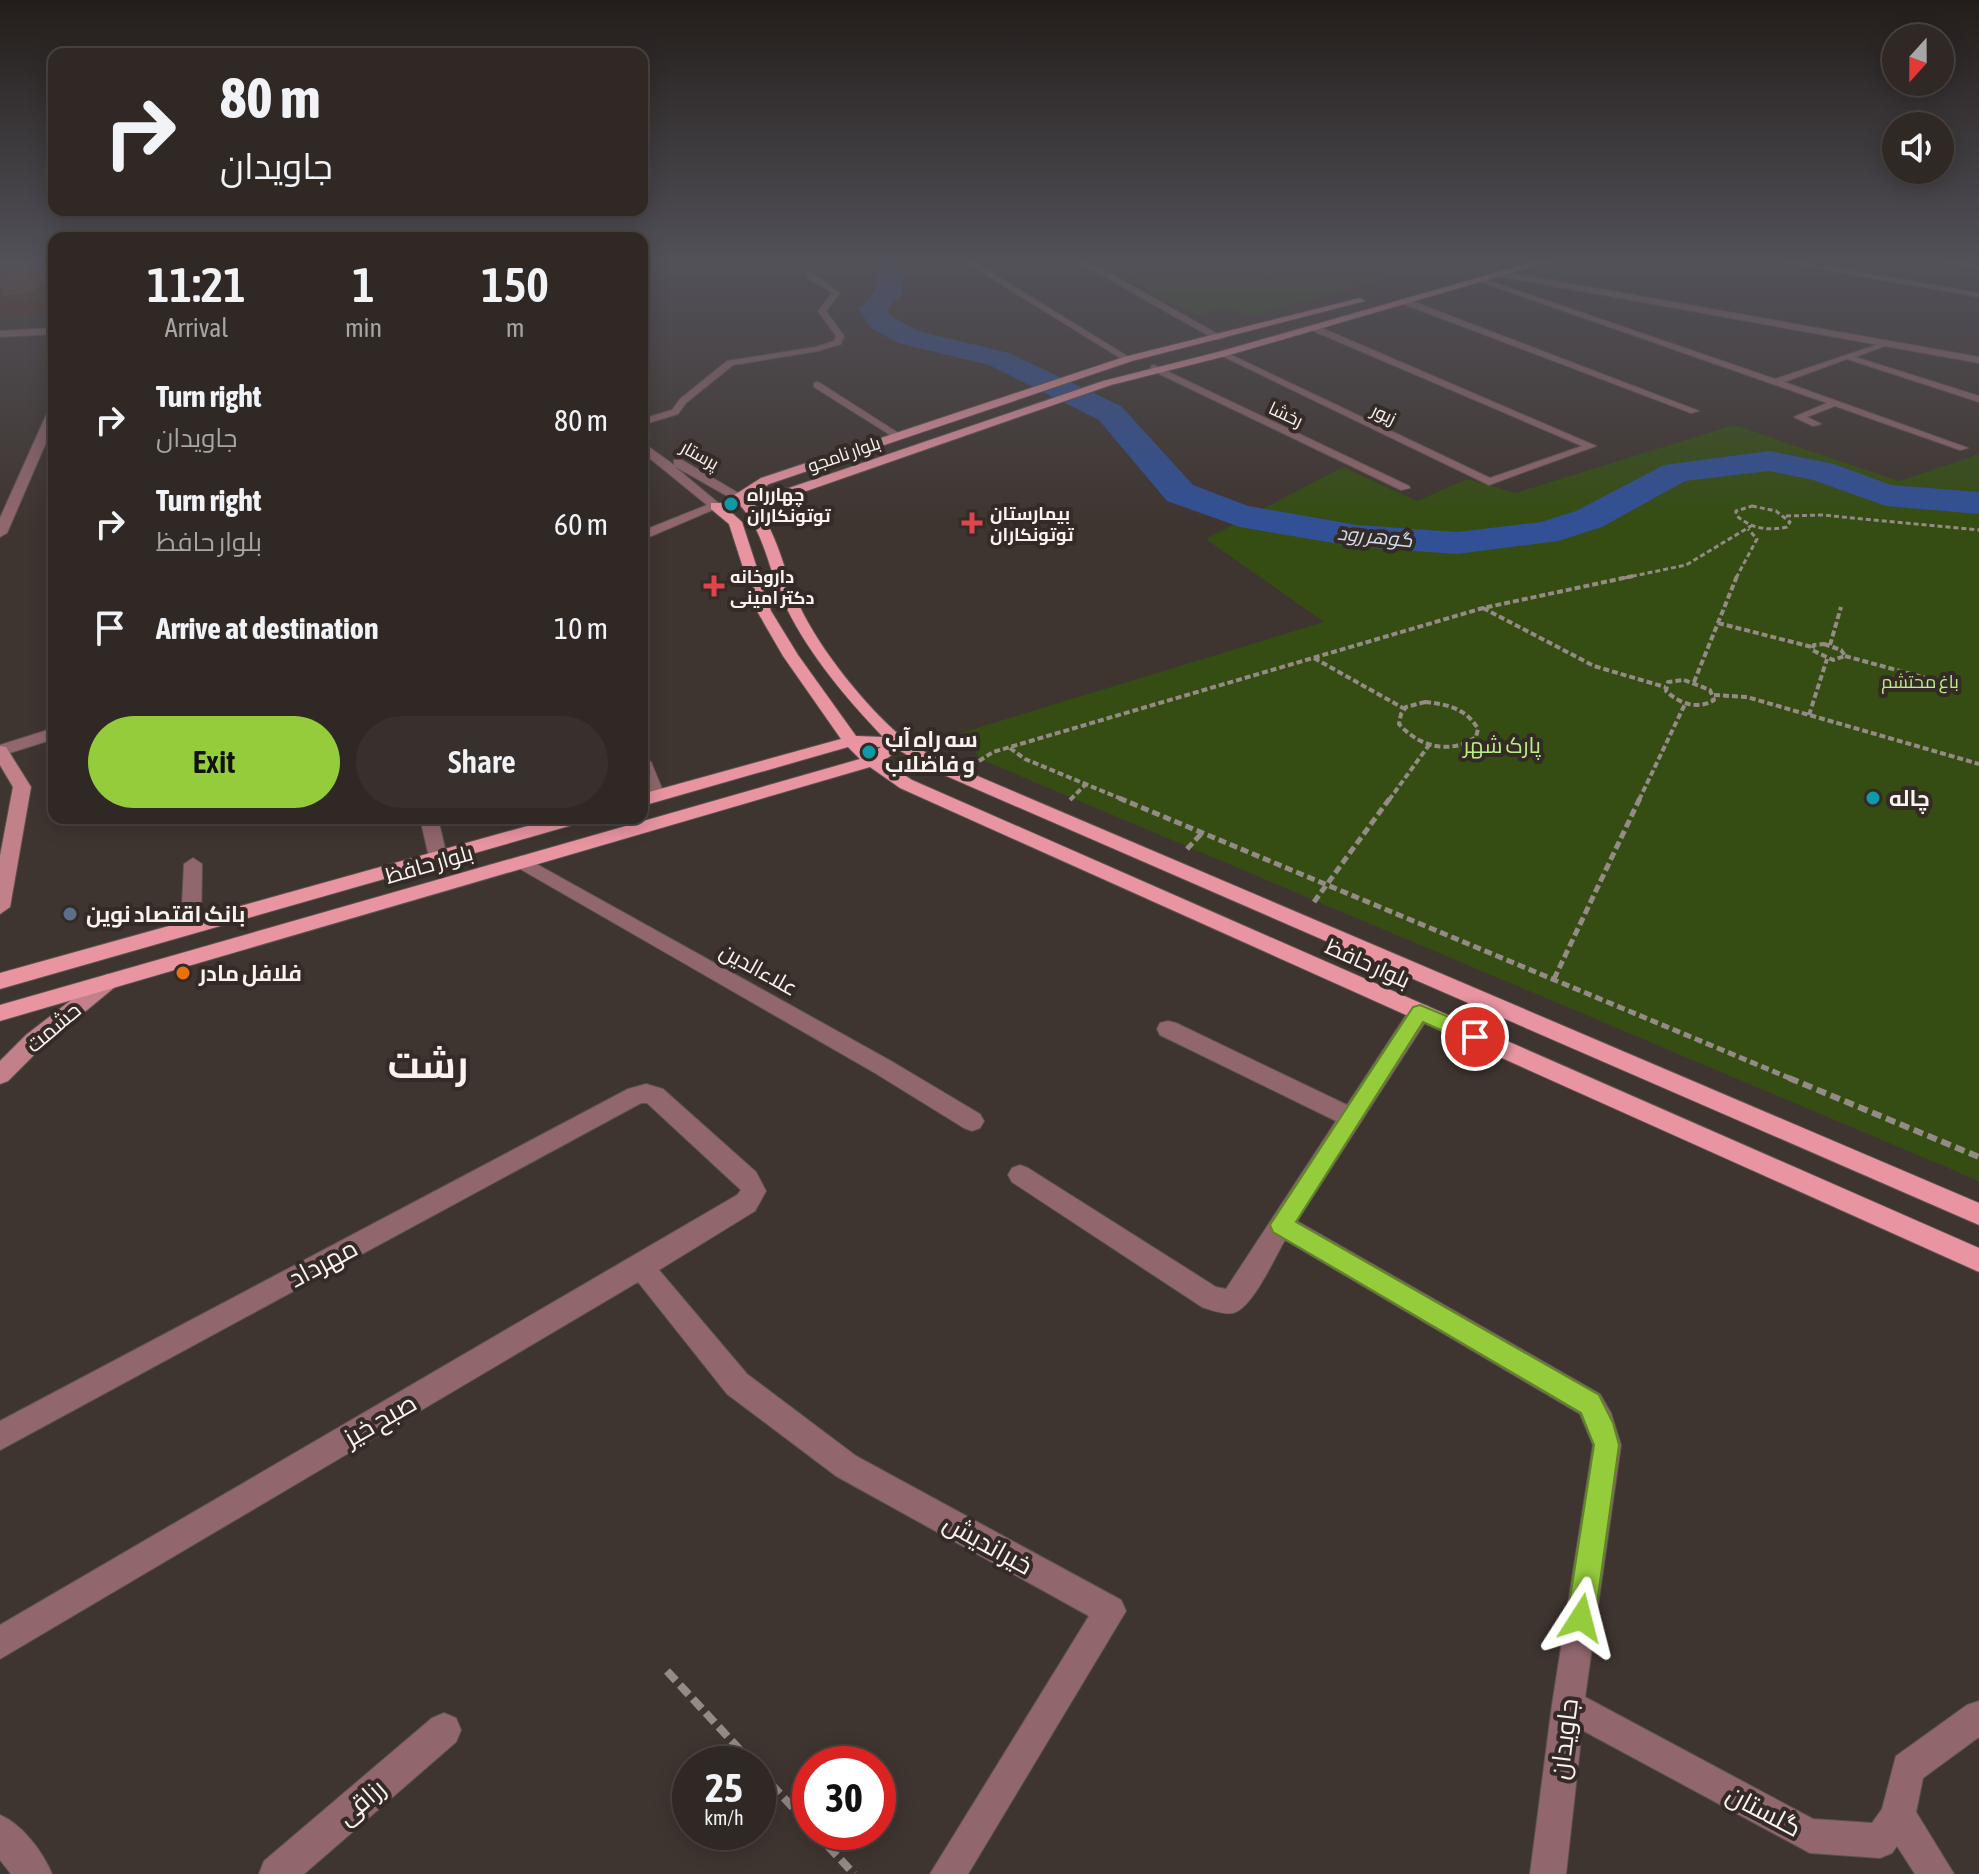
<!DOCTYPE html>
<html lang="en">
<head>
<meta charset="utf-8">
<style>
  body { margin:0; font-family:"Asap Condensed",Cairo,sans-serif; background:#37302c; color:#f1f3f6; height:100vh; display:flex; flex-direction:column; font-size:30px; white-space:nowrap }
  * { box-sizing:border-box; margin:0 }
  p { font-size:26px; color:#a7a6a6 }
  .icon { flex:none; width:44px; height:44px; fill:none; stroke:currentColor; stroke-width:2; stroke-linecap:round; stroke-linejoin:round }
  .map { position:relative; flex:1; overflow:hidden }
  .details { position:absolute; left:48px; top:232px; width:600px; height:592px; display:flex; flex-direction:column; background:#2f2824; border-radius:16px; box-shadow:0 4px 20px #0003,0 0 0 2px #4a4441 }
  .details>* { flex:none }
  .guide { position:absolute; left:48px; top:48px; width:600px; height:168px; border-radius:16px; box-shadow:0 4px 20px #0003,0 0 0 2px #4a4441; background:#2f2824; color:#f1f3f6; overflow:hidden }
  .needle { width:52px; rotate:201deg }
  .controls { position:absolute; left:1882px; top:24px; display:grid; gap:16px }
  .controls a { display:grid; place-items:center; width:72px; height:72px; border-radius:50%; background:#2f2824; box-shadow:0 4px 20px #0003,0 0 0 2px #4a4441; font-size:40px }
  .speed { position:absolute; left:672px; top:1746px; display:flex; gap:16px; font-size:40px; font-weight:700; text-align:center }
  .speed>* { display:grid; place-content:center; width:104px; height:104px; border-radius:50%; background:#2f2824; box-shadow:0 4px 20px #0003,0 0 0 2px #4a4441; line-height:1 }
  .speed small { font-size:20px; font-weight:400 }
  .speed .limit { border:12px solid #d22; background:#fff; color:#111 }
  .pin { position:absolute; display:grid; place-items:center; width:68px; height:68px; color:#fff; margin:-34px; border:4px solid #fff; border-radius:50%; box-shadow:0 2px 8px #0007 }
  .me { position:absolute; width:88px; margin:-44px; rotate:9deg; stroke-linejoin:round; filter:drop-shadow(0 0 6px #0008) }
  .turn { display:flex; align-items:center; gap:28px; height:168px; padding:0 40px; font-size:36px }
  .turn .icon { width:104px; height:104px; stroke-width:2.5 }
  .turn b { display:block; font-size:56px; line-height:68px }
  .eta { display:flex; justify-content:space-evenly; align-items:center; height:136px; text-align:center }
  .eta b { font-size:48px; font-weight:600; line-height:56px }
  .button { display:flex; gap:16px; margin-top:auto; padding:16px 40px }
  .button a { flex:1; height:92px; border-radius:48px; background:#94cc3c; color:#111; font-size:32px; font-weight:600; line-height:92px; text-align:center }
  .button a+a { background:#37302c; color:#f1f3f6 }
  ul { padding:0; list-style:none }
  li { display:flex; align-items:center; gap:24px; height:104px; padding:0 40px }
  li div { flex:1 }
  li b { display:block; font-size:30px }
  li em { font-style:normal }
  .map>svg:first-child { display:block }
  .green { fill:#354d12 }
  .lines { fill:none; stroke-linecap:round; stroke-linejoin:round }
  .river { fill:#315095; fill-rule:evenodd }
  .service-casing { stroke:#5d534f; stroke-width:2 }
  .minor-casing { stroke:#5d534f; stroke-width:2 }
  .tertiary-casing { stroke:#5d534f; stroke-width:2 }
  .secondary-casing { stroke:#5d534f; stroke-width:2 }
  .primary-casing { stroke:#5d534f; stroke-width:2 }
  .path-far5 { stroke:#948b87; stroke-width:2; stroke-dasharray:4 2; stroke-linecap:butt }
  .path-far4 { stroke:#948b87; stroke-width:3; stroke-dasharray:5 3; stroke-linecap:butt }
  .path-far3 { stroke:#948b87; stroke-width:4; stroke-dasharray:6 3; stroke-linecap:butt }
  .path-far2 { stroke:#948b87; stroke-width:5; stroke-dasharray:8 4; stroke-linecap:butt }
  .path-far1 { stroke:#948b87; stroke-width:6; stroke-dasharray:10 5; stroke-linecap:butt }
  .path { stroke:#948b87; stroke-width:8; stroke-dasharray:13 6; stroke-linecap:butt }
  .service { fill:#91676d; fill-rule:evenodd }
  .minor { fill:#91676d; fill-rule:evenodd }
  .tertiary { fill:#91676d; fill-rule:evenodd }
  .secondary { fill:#c2818a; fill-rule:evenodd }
  .primary { fill:#e894a1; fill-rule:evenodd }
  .shaded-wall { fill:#50260f }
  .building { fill:#723715; stroke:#50260f; stroke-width:2 }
  .route { fill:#94cc3c; stroke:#608527; stroke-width:2 }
  .culture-dot { fill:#0f9aa8; stroke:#342b26; stroke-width:3 }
  .health-dot { fill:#e0444e; stroke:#342b26; stroke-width:3 }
  .service-dot { fill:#5c6f8a; stroke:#342b26; stroke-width:3 }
  .food-dot { fill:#e8710a; stroke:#342b26; stroke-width:3 }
  .labels { text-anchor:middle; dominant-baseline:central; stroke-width:8; stroke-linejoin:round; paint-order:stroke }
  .far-street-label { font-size:18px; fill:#faf3f0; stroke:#342b26 }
  .far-poi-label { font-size:18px; font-weight:bold; fill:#faf3f0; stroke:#342b26; text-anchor:start }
  .far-park-label { font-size:18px; fill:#bcef81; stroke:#342b26 }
  .far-water-label { font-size:20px; font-style:italic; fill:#d2dcf1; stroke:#342b26 }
  .poi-label { font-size:22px; font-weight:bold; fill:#faf3f0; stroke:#342b26; text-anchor:start }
  .park-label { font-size:22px; fill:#bcef81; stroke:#342b26 }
  .street-label { font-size:22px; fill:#faf3f0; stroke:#342b26 }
  .near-street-label { font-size:26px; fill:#faf3f0; stroke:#342b26 }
  .town-label { font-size:38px; font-weight:bold; fill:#faf3f0; stroke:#342b26 }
</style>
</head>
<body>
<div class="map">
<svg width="1979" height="1874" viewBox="0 0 1979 1874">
  <rect width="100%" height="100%" fill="#3f3530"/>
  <!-- green -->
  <path class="green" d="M 1091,260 L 1382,260 L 1381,280 L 1250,316 L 1227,308 L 1195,315 Z
    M 1734,425 L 1899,481 L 1979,454 L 1979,1181 L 980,759 L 964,732 L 1324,622 L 1206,539 L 1343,467 L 1417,501 L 1467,479 L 1515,493 Z"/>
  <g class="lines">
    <!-- river -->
    <path class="river" d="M 873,260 L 898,260 L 904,268 L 901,294 L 887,310 L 891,316 L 918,331 L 1009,353 L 1121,406 L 1193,485 L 1248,506 L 1357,525 L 1457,532 L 1541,522 L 1576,511 L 1664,465 L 1769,451 L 1834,464 L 1891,485 L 1979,492 L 1979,514 L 1886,506 L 1813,480 L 1769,471 L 1685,481 L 1602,527 L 1558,541 L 1457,554 L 1357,547 L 1240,527 L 1167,501 L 1099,420 L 989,365 L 898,343 L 871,328 L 859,309 L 875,292 L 878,268 Z"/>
    <!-- service casing -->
    <g class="service-casing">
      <path id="service" d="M 962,260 L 971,260 L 1132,359 L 1125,361 Z
        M 1769,260 L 1788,260 L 1979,293 L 1979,297 Z
        M 1938,260 L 1979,265 L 1979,269 L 1941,262 Z
        M 806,273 L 812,273 L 840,293 L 826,311 L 844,336 L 841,344 L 818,351 L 733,365 L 686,403 L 678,414 L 642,425 L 642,419 L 672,410 L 680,399 L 727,361 L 816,347 L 834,341 L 836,336 L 818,311 L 832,293 L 806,277 Z
        M 1478,277 L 1775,379 L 1888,341 L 1888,345 L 1855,357 L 1979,396 L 1979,402 L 1847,359 L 1784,382 L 1968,448 L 1960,450 L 1835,406 L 1807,417 L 1821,424 L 1813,426 L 1794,417 L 1827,403 L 1478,281 Z
        M 1403,300 L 1409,300 L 1699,411 L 1691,413 L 1403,304 Z
        M 1311,326 L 1317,326 L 1596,446 L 1489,485 L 1218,354 L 1225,352 L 1490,478 L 1582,446 L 1311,330 Z
        M 1154,365 L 1409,486 L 1410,488 L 1401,490 L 1151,370 L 1151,366 Z
        M 817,382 L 820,383 L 903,436 L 895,438 L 814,387 L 814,383 Z"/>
    </g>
    <!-- minor casing -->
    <g class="minor-casing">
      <path id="minor" d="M 1075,260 L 1086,260 L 1225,338 L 1216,340 Z
        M 642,757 L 651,762 L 665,796 L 662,800 L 650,800 C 641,786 642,773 642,757 Z
        M 420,818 L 438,818 L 447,857 L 445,861 L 431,861 L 429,857 Z
        M 522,856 L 891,1061 L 980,1114 L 984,1121 L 980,1128 L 972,1131 L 964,1128 L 875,1073 L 515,866 L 513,862 L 515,858 Z
        M 193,858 L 202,864 L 201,927 L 191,934 L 181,927 L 184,864 Z
        M 1420,1004 L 1428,1006 L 1431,1012 L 1428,1018 L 1297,1221 L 1600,1394 L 1611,1413 L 1621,1445 L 1585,1697 L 1813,1819 L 1872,1823 L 1882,1809 L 1896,1756 L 1967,1705 L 1979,1701 L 1979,1737 L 1923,1778 L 1916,1812 L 1954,1874 L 1915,1874 L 1897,1846 L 1892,1853 L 1880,1858 L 1810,1853 L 1582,1730 L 1566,1874 L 1530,1874 L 1552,1705 L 1593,1445 L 1580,1414 L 1285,1240 C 1275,1257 1252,1309 1233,1313 C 1224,1315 1211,1310 1202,1307 L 1012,1182 L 1008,1175 L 1012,1168 L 1020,1165 L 1028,1168 L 1216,1287 L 1226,1289 L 1336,1121 L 1160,1035 L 1157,1029 L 1160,1023 L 1168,1021 L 1176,1023 L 1347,1105 L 1412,1006 Z
        M 646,1084 L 663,1089 L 756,1172 L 766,1191 L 755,1211 L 659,1270 L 747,1374 L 856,1456 L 1121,1600 L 1126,1611 L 968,1874 L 930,1874 L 1089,1616 L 836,1476 L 727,1394 L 638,1282 L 0,1659 L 0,1625 L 737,1195 L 741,1190 L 647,1103 L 641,1103 L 0,1450 L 0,1421 L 628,1089 Z
        M 444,1713 L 456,1718 L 461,1730 L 456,1742 L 304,1874 L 259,1874 L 264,1861 L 432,1718 Z
        M 0,1815 C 22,1824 43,1852 52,1874 L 11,1874 L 0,1860 Z"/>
    </g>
    <!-- tertiary casing -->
    <g class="tertiary-casing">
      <path id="tertiary" d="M 1500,271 L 1979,357 L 1979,363 L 1497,276 Z
        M 54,328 L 54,334 L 0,337 L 0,331 Z
        M 54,408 L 54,424 L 7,533 L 0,537 L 0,518 L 48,411 Z
        M 642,442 L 674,465 L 674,460 L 682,460 L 747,498 L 736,501 L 674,466 L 722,506 L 642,540 L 642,531 L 707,505 L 642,452 Z
        M 54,728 L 54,739 L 0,756 L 0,745 Z"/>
    </g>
    <!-- secondary casing -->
    <g class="secondary-casing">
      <path id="secondary" d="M 0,746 L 6,747 L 31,787 L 10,907 L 0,914 L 0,856 L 13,787 L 0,765 Z
        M 108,974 L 115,977 L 118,982 L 115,987 L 42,1047 L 8,1081 L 0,1084 L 0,1061 L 26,1035 L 101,977 Z"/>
    </g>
    <!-- primary casing -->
    <g class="primary-casing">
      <path id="primary" d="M 1540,260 L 1555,260 L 1226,356 L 1111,385 L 792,496 L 752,502 C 779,532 783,572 800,607 C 821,651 866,707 903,738 C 914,747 928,753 940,760 L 1979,1203 L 1979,1225 L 928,768 L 899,750 L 883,761 L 912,780 L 1979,1248 L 1979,1272 L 900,788 L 870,767 L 0,1021 L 0,1005 L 860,759 L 848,747 L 642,806 L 642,794 L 841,739 L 783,656 L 757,611 L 729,524 L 711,509 L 711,503 L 721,503 L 742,522 L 771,611 L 798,655 L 856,736 L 883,737 C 847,699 811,657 787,609 C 768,573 767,535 739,504 L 731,505 L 725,501 L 761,478 L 1124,357 L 1360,298 L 1365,301 L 1132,361 L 769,484 L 755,494 L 786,489 L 1103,381 L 1218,352 ZM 866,746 L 881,747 L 873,752 Z
        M 556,818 L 586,818 L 583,822 L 0,989 L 0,973 Z"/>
    </g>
    <!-- path-far5 -->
    <path class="path-far5" d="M 642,265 L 664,260"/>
    <!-- path-far4 -->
    <path class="path-far4" d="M 1752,506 L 1776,511 L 1790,522 L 1787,527 C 1768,531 1751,529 1736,515 L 1736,511 Z
      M 1786,516 L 1822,515 L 1979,530
      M 1624,578 L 1686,565 L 1751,526
      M 1736,578 L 1757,539 L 1748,529"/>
    <!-- path-far3 -->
    <path class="path-far3" d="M 1483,608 L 1594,666 L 1665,687
      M 1718,623 L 1812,647
      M 1824,644 L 1841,650 L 1845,656 L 1833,660 L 1812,650 L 1814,645 Z
      M 1830,645 L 1841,607
      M 1845,656 L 1937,681
      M 1314,658 L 1403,708
      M 1684,680 L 1710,690 L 1714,700 C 1697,710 1680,704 1666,691 L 1668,682 Z
      M 1694,682 L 1737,576
      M 1714,695 L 1747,697 L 1979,764
      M 1425,702 C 1447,704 1467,709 1478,729 L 1476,737 C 1450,755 1419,747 1399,724 L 1401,714 L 1406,707 Z
      M 1809,715 L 1827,659
      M 1010,748 L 1025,759 L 1124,800
      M 979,761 L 993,752 L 1483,608 L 1633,576
      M 1070,800 L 1086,784
      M 1389,800 L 1429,745
      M 1639,800 L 1685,704"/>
    <!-- path-far2 -->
    <path class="path-far2" d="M 1119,798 L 1794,1080
      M 1187,849 L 1202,833
      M 1314,902 L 1390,798
      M 1554,979 L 1640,798"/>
    <!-- path-far1 -->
    <path class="path-far1" d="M 1789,1078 L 1979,1157"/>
    <!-- path -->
    <path class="path" d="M 667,1671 L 753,1764
      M 758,1770 L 810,1826
      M 815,1832 L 854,1874"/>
    <!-- service -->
    <use href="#service" class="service"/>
    <!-- minor -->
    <use href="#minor" class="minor"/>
    <!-- tertiary -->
    <use href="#tertiary" class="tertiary"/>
    <!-- secondary -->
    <use href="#secondary" class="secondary"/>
    <!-- primary -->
    <use href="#primary" class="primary"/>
  </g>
  <!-- shaded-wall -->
  <path class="shaded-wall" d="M 54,274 L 54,303 L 41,314 L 0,317 L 0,297 Z"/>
  <!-- building -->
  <path class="building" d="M 0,260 L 54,260 L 54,274 L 31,294 L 0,297 Z"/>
  <!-- sky -->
  <linearGradient id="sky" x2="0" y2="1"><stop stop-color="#231d1a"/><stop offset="0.5" stop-color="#525159"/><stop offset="1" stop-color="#525159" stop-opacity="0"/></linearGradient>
  <rect width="1979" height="523" fill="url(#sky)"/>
  <!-- route -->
  <path class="route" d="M 1420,1005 L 1482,1031 L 1485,1037 L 1482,1042 L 1468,1042 L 1423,1022 L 1296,1222 L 1599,1395 L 1613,1423 L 1619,1445 L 1595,1618 L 1591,1628 L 1581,1632 L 1571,1628 L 1567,1618 L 1594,1445 L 1581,1413 L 1273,1232 L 1270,1225 L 1413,1007 Z"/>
  <!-- markers -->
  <g class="culture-dot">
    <circle cx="731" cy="504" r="8"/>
    <circle cx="869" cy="752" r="8"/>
    <circle cx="1873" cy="798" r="8"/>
  </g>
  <g class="health-dot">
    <path d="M968 511h8v8h8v8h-8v8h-8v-8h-8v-8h8z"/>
    <path d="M710 574h8v8h8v8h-8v8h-8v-8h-8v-8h8z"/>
  </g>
  <circle class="service-dot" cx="70" cy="914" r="8"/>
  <circle class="food-dot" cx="183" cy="973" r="8"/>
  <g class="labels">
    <!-- far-street labels -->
    <g class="far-street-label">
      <text transform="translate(1286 414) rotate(25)">رخشا</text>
      <text transform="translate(1384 414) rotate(26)">زیور</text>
      <text transform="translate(844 454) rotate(-19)">بلوار نامجو</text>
      <text transform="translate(700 455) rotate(29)">پرستار</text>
    </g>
    <!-- far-poi labels -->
    <g class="far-poi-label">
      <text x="747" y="494">چهارراه<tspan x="747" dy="21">توتونکاران</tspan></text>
      <text x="990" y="513">بیمارستان<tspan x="990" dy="21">توتونکاران</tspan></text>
      <text x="730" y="576">داروخانه<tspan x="730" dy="21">دکتر امینی</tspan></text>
    </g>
    <!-- far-park labels -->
    <g class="far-park-label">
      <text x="1920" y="681">باغ محتشم</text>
    </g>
    <!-- far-water labels -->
    <g class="far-water-label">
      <text transform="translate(1375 536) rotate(6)">گوهر رود</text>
    </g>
    <!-- poi labels -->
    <g class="poi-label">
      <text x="885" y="739">سه راه آب<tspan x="885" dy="25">و فاضلاب</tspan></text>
      <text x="1889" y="798">چاله</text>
      <text x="86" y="914">بانک اقتصاد نوین</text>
      <text x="199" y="973">فلافل مادر</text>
    </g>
    <!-- park labels -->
    <g class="park-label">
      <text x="1502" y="745">پارک شهر</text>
    </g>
    <!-- street labels -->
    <g class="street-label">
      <text transform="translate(429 864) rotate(-16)">بلوار حافظ</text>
      <text transform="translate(1368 963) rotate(24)">بلوار حافظ</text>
      <text transform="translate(759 969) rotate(29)">علاءالدین</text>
      <text transform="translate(53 1027) rotate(-40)">حشمت</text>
    </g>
    <!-- near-street labels -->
    <g class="near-street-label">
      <text transform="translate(323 1263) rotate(-28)">مهرداد</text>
      <text transform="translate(380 1420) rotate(-30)">صبح خیز</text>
      <text transform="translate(988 1544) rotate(29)">خیراندیش</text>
      <text transform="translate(1564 1739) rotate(-83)">جاویدان</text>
      <text transform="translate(361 1802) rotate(-41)">رزاقی</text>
      <text transform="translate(1764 1811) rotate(28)">گلستان</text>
    </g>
    <!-- town labels -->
    <g class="town-label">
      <text x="428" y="1064">رشت</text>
    </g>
  </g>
</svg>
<div class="controls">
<a><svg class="needle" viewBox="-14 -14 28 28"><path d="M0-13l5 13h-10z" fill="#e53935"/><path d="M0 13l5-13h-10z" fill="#a7a6a6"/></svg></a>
<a><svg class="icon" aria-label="sound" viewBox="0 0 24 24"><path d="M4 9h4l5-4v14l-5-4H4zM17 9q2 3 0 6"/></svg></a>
</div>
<div class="speed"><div>25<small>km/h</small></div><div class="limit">30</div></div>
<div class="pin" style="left:1475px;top:1037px;background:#d93025"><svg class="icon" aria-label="arrive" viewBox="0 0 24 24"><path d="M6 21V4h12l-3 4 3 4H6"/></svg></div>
<svg class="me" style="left:1581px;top:1618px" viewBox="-20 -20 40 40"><path d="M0-17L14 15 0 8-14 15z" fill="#94cc3c" stroke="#fff" stroke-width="4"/></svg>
<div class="guide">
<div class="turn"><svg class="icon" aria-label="right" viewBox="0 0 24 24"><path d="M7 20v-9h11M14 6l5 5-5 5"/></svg><div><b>80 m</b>جاویدان</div></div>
</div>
<section class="details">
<div class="eta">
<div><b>11:21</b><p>Arrival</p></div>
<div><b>1</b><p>min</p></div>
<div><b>150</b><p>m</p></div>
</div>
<ul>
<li><svg class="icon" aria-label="right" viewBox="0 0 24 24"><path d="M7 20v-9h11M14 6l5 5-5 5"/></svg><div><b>Turn right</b><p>جاویدان</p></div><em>80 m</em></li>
<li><svg class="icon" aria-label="right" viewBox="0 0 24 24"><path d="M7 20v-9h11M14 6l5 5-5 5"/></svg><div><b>Turn right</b><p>بلوار حافظ</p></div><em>60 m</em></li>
<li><svg class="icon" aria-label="arrive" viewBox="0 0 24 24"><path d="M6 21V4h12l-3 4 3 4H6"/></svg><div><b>Arrive at destination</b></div><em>10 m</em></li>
</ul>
<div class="button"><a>Exit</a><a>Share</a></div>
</section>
</div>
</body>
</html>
